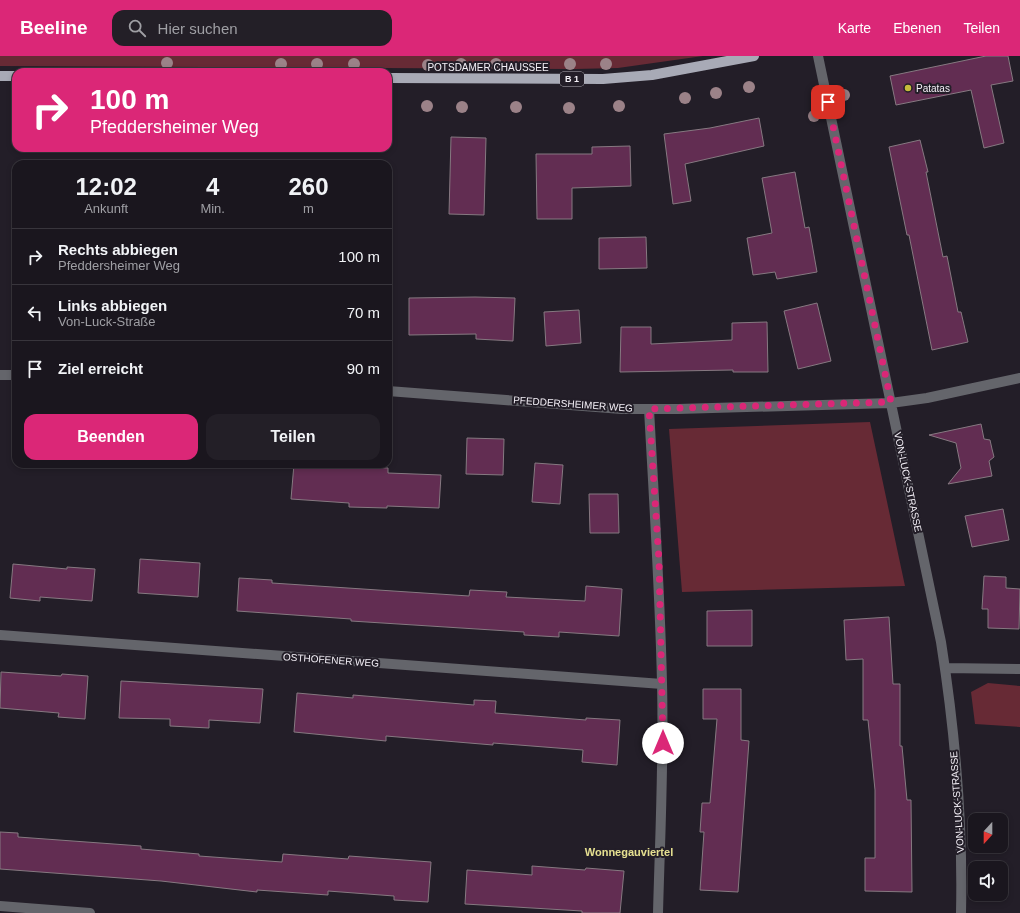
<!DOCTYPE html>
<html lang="de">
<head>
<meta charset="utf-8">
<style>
  body { margin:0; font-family:Arial,sans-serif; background:#231f27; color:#f1f3f6; height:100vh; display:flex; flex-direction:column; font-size:15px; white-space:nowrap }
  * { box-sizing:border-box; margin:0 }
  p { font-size:13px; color:#9f9fa4 }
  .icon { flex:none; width:22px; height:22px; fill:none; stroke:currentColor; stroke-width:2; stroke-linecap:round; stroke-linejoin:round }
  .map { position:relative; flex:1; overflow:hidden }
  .drawer { position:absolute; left:12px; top:104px; width:380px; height:308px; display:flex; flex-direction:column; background:#1a161e; border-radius:12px; box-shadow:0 2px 6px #0003,0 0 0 1px #38353c }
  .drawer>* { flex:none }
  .banner { position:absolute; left:12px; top:12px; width:380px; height:84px; border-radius:12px; box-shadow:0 2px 6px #0003,0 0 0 1px #38353c; background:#db2777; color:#fff; overflow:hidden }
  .needle { width:26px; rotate:201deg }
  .controls { position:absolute; left:968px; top:757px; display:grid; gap:8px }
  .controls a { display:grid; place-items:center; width:40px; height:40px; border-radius:8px; background:#1a161e; box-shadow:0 2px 6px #0003,0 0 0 1px #38353c; font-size:20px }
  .pin { position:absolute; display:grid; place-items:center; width:34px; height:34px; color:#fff; margin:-17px; border-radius:8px; box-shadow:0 2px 6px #0006 }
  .me { position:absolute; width:44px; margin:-22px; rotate:0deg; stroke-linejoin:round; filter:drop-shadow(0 0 3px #0008) }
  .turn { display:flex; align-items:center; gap:14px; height:84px; padding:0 12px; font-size:18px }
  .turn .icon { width:52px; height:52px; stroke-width:2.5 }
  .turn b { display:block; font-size:28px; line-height:34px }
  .eta { display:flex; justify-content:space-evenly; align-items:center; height:68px; text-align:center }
  .eta b { font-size:24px; font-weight:700; line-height:28px }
  .action { display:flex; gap:8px; margin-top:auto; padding:8px 12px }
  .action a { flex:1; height:46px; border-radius:12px; background:#db2777; color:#fff; font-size:16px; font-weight:700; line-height:46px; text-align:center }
  .action a+a { background:#231f27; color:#f1f3f6 }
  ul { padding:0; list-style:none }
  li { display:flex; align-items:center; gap:12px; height:56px; padding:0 12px; border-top:1px solid #38353c }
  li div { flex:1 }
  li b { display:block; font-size:15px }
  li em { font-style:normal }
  header { display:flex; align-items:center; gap:24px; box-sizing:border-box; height:56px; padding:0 20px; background:#db2777; color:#fff }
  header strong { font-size:19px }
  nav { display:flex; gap:22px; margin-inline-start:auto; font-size:14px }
  .search { width:280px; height:36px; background:#231f27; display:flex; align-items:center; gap:10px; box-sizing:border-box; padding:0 14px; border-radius:12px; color:#9f9fa4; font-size:15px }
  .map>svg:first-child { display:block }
  .green { fill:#672a35 }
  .building { fill:#622d52; stroke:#867981 }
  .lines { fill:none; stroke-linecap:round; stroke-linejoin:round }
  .street { stroke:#64656b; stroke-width:10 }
  .primary { stroke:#a8aab6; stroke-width:10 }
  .tree { fill:#9b8288 }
  .route { stroke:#db2777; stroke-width:7; stroke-dasharray:0 12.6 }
  .poi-dot { fill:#c6bc3c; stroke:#231e28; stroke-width:1.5 }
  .labels { text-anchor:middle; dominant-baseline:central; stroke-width:4; stroke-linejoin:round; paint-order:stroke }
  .shield { fill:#231e28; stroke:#b5b1b9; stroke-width:1 }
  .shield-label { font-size:9px; font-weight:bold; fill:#f4f0f7 }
  .street-label { font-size:10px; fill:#f4f0f7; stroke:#231e28 }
  .poi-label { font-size:10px; fill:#f4f0f7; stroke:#231e28; text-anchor:start }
  .neighbourhood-label { font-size:11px; font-weight:bold; fill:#e6e091; stroke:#231e28 }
</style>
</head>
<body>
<header>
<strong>Beeline</strong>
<div class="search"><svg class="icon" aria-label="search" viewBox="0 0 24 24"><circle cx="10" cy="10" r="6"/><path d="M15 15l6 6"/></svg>Hier suchen</div>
<nav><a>Karte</a><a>Ebenen</a><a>Teilen</a></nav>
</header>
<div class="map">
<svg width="1020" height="857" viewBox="0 0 1020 857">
  <rect width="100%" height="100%" fill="#231e28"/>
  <!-- green -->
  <path class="green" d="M 0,0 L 703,0 L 618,12 L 575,13 L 0,10 Z
    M 870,366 L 905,530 L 682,536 L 669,373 Z
    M 988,627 L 1020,630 L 1020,671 L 975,668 L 971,636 Z"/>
  <!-- building -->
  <path class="building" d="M 986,0 L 1008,0 L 1013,25 L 991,29 L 1004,87 L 984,92 L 971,34 L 896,49 L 890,20 Z
    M 759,62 L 764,90 L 685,108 L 691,145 L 673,148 L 664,78 L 710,72 Z
    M 451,81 L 486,82 L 484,159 L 449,158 Z
    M 920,84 L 928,116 L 926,116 L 943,201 L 947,200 L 958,256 L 961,256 L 968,286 L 932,294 L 909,179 L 907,179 L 889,91 Z
    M 630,90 L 631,130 L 572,132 L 572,163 L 537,163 L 536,98 L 592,98 L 592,91 Z
    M 795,116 L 805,172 L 809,171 L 817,216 L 777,223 L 775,216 L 753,219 L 747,182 L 772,177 L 762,122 Z
    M 646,181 L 647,212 L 599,213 L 599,182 Z
    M 475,241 L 515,242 L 513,285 L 476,283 L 476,278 L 409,279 L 409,242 Z
    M 817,247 L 831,305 L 798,313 L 784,255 Z
    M 579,254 L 581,287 L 546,290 L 544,256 Z
    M 767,266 L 768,316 L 733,316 L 733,314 L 620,316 L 621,271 L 651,271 L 651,288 L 732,284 L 732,267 Z
    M 981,368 L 984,383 L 990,384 L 992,393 L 994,401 L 989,405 L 992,420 L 948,428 L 961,412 L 956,387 L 929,379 Z
    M 467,382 L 504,383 L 503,419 L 466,418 Z
    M 535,407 L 563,409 L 560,448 L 532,446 Z
    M 294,408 L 388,412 L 388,417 L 441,419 L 439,452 L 387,450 L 387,452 L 349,451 L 349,447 L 291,443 Z
    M 589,438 L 618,438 L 619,477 L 590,477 Z
    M 1003,453 L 1009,484 L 972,491 L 965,460 Z
    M 140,503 L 200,507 L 198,541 L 138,537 Z
    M 13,508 L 67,513 L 67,511 L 95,513 L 92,545 L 40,541 L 40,545 L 10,542 Z
    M 984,520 L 1006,521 L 1006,532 L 1020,533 L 1019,573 L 988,572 L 988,553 L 982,553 Z
    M 239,522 L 272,524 L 272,527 L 469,540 L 470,534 L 507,536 L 506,541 L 585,545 L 586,530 L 622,533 L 619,580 L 559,576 L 559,581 L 524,579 L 524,576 L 351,565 L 351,563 L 237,555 Z
    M 752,554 L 752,590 L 707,590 L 707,555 Z
    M 889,561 L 893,628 L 900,628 L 900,690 L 902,690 L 907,744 L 911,744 L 912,836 L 865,835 L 865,802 L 875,802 L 875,734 L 868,664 L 863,664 L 863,603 L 846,604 L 844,564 Z
    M 1,616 L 61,620 L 62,618 L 88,620 L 85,663 L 58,661 L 59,657 L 0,652 Z
    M 121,625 L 263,633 L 260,667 L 209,664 L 209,672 L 170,670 L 170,663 L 119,662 Z
    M 703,633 L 741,633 L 741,684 L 749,685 L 738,836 L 700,834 L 704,776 L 700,776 L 702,747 L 710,747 L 717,663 L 703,663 Z
    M 297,637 L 353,642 L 353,639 L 474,649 L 474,644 L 496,645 L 495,657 L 586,664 L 586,662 L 620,664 L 617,709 L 582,706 L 583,694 L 493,687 L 493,689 L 386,680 L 386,685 L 294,676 Z
    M 0,776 L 18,777 L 18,781 L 141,790 L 141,793 L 199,798 L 199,800 L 282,806 L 283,798 L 348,803 L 349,800 L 431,806 L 428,846 L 394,844 L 394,840 L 328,835 L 328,839 L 257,834 L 257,836 L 161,825 L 0,813 Z
    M 532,810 L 585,814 L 586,812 L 624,815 L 620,857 L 582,857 L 582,855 L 465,848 L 467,814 L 532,819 Z"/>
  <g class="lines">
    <!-- street -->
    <path class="street" d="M 818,0 L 941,586 C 955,675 963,767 961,857
      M 0,319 L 16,319
      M 388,335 L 622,353 L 678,353 L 891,347 L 927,342 L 1020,322
      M 649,353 C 654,444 660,536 662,627 C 664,704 660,780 658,857
      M 0,579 L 662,628
      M 945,612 L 1020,613
      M 0,850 L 90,857"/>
    <!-- primary -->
    <path class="primary" d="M 0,20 L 16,20
      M 388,22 L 603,23 L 652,19 L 754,0"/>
  </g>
  <!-- trees -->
  <g class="tree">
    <circle cx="167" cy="7" r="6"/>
    <circle cx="281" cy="8" r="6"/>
    <circle cx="317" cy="8" r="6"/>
    <circle cx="354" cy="8" r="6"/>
    <circle cx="461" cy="8" r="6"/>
    <circle cx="496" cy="8" r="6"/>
    <circle cx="570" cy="8" r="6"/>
    <circle cx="606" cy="8" r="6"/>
    <circle cx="428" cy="9" r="6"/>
    <circle cx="749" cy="31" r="6"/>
    <circle cx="716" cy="37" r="6"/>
    <circle cx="844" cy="39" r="6"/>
    <circle cx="685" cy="42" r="6"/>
    <circle cx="427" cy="50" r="6"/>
    <circle cx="619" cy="50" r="6"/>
    <circle cx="462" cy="51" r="6"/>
    <circle cx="516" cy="51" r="6"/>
    <circle cx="569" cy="52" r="6"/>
    <circle cx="814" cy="60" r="6"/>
  </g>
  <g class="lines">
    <!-- route -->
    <path class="route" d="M 663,687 L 659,505 L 649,353 L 891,346 L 828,46"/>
  </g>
  <!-- markers -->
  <circle class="poi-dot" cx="908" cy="32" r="4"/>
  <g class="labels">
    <!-- shield labels -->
    <rect class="shield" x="560" y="16" width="24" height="14" rx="3"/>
    <g class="shield-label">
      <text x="572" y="23">B 1</text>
    </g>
    <!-- street labels -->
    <g class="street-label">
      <text x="488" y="11">POTSDAMER CHAUSSEE</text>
      <text transform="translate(573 348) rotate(4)">PFEDDERSHEIMER WEG</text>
      <text transform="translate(908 426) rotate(78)">VON-LUCK-STRASSE</text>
      <text transform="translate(331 604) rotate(4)">OSTHOFENER WEG</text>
      <text transform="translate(957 746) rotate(-94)">VON-LUCK-STRASSE</text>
    </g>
    <!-- poi labels -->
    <g class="poi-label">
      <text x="916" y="32">Patatas</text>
    </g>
    <!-- neighbourhood labels -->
    <g class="neighbourhood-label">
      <text x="629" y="796">Wonnegauviertel</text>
    </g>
  </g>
</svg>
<div class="controls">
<a><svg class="needle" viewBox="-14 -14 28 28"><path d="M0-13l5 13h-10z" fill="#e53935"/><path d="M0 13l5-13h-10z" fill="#9f9fa4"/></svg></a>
<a><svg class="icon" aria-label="sound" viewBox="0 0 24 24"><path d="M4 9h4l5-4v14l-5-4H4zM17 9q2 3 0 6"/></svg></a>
</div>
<div class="pin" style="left:828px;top:46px;background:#d93025"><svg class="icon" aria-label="arrive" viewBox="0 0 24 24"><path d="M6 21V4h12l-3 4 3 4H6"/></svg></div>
<svg class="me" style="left:663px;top:687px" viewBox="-20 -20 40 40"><circle r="19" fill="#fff"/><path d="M0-13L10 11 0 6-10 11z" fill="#db2777"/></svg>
<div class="banner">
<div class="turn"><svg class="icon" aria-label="right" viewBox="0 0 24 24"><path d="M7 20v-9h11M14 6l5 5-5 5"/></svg><div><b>100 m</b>Pfeddersheimer Weg</div></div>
</div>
<section class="drawer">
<div class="eta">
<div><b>12:02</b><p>Ankunft</p></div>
<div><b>4</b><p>Min.</p></div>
<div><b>260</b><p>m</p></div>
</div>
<ul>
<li><svg class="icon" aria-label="right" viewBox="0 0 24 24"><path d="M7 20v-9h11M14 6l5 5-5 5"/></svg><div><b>Rechts abbiegen</b><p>Pfeddersheimer Weg</p></div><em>100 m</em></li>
<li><svg class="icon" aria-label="left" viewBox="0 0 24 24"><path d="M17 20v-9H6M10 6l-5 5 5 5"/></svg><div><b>Links abbiegen</b><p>Von-Luck-Straße</p></div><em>70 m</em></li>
<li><svg class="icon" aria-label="arrive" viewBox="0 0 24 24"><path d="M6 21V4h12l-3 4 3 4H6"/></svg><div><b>Ziel erreicht</b></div><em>90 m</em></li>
</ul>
<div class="action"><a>Beenden</a><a>Teilen</a></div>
</section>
</div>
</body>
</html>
